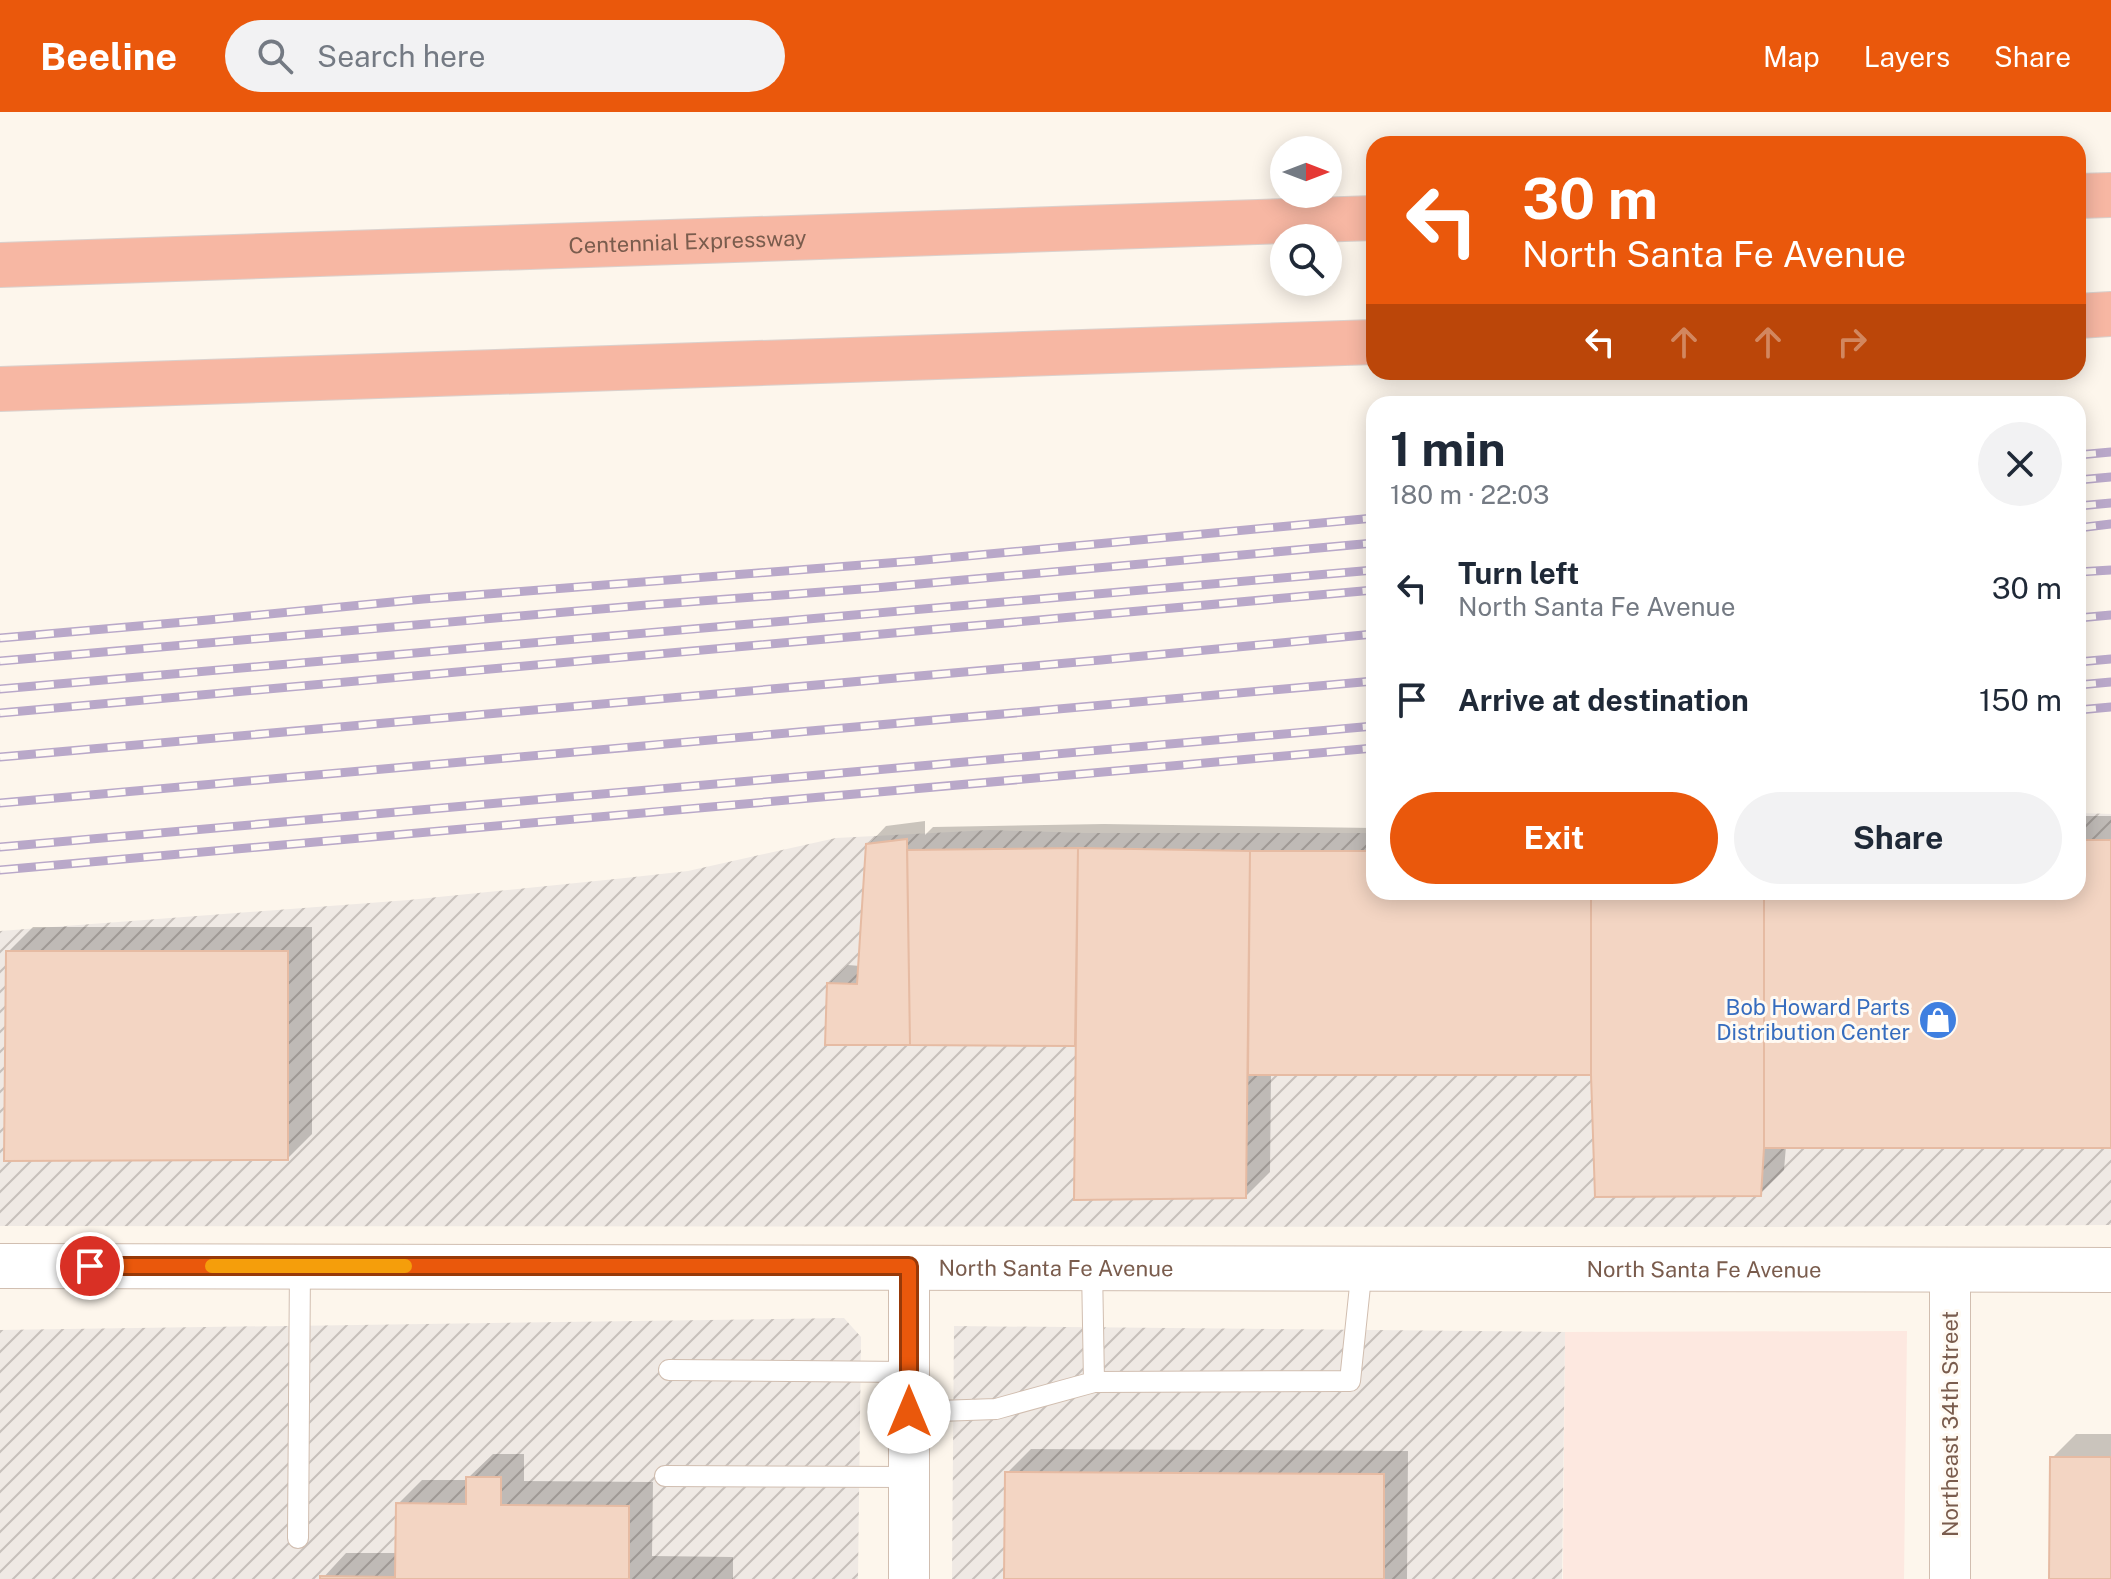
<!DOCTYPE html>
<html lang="en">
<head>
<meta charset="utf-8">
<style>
  body { margin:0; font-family:"Public Sans",sans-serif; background:#f2f2f3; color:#1f2937; height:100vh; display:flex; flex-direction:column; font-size:30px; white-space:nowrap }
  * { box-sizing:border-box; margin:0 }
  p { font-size:26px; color:#747a83 }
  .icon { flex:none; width:44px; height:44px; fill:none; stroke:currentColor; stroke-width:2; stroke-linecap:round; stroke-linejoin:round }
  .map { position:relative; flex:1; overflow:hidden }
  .details { position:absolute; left:1366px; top:284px; width:720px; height:504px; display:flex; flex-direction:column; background:#fff; border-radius:24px; box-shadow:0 4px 20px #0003 }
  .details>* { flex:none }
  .guide { position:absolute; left:1366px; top:24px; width:720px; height:244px; border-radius:24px; box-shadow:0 4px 20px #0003; background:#ea580c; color:#fff; overflow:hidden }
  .needle { width:52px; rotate:90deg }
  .fabs { position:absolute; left:1270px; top:24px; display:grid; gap:16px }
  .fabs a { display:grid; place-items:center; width:72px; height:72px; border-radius:50%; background:#fff; box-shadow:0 4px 20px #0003; font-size:40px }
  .pin { position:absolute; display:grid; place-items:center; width:68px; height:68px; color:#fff; margin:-34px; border:4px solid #fff; border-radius:50%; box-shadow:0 2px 8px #0007 }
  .me { position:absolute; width:88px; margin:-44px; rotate:0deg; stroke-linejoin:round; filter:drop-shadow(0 0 6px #0008) }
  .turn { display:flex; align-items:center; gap:28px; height:168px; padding:0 24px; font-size:36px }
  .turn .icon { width:104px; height:104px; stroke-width:2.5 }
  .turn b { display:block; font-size:56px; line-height:68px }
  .lanes { display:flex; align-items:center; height:76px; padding:0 24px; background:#0003; justify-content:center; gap:40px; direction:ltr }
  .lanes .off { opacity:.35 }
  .round { display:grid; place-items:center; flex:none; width:84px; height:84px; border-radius:42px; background:#f2f2f3 }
  .head { display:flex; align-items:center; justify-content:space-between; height:136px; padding:0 24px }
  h1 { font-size:48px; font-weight:700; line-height:60px }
  .cta { display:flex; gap:16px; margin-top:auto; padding:16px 24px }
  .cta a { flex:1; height:92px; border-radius:48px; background:#ea580c; color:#fff; font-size:32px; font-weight:700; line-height:92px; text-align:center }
  .cta a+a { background:#f2f2f3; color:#1f2937 }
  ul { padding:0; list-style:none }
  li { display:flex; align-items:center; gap:24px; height:112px; padding:0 24px }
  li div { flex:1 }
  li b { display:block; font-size:30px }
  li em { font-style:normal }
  header { display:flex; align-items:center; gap:48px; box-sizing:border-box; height:112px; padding:0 40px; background:#ea580c; color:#fff }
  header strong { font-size:38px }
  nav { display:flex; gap:44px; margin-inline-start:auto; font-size:28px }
  .search { width:560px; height:72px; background:#f2f2f3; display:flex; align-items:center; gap:20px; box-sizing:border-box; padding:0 28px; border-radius:44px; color:#747a83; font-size:30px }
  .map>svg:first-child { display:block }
  .commercial { fill:#fde8e0 }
  .industrial { fill:url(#industrial-furrows) }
  .shadow { fill:#0003 }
  .building { fill:#f3d5c3; stroke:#e6bba3; stroke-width:2 }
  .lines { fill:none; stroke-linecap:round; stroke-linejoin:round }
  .service-casing { stroke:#d1beb0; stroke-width:22 }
  .minor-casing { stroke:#d1beb0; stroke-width:42 }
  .tertiary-casing { stroke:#d1beb0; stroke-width:46 }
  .motorway-casing { stroke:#dad1cd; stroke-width:46 }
  .service { stroke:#fff; stroke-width:20 }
  .minor { stroke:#fff; stroke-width:40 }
  .tertiary { stroke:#fff; stroke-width:44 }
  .motorway { stroke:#f7b7a3; stroke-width:44 }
  .rail-casing { stroke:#b9a8c9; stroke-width:9 }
  .rail { stroke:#fffaf3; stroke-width:6; stroke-dasharray:18; stroke-linecap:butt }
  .route-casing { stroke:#983908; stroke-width:20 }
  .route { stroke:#ea580c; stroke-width:14 }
  .slow { stroke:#f59e0b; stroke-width:14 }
  .labels { text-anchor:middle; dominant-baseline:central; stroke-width:6; stroke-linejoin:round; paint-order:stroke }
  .street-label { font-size:22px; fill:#7a5c4d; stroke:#fffaf3 }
  .shop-label { font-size:22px; fill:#366cbe; stroke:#fffaf3; text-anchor:end }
</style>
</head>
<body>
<header>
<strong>Beeline</strong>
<div class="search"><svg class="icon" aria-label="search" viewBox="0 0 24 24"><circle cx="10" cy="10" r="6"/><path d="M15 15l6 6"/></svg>Search here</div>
<nav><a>Map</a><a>Layers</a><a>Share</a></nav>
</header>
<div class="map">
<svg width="2111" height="1467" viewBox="0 0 2111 1467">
  <defs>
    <pattern id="industrial-furrows" width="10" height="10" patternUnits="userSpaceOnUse" patternTransform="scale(2)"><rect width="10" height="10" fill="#efe9e4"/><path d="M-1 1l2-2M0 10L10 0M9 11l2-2" fill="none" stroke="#c7c0bb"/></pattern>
  </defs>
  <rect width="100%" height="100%" fill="#fdf6ec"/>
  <!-- commercial -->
  <path class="commercial" d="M 1907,1219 L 1904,1467 L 1563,1467 L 1565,1220 Z"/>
  <!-- industrial -->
  <path class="industrial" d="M 2078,701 L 2111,702 L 2111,1113 L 1761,1115 L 0,1114 L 0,819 L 409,788 L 625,766 L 688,759 L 836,726 L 990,718 L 1084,721 L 1374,721 L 1374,780 L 2078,780 Z
    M 844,1206 L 861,1225 L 858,1467 L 0,1467 L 0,1218 Z
    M 954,1214 L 1565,1220 L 1562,1467 L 952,1467 Z"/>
  <!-- shadow -->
  <path class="shadow" d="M 2078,704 L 2111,704 L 2111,1034 L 1786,1034 L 1784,1058 L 1760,1082 L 1593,961 L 1271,961 L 1270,1060 L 1246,1084 L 1077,932 L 910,931 L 829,871 L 848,853 L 860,854 L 868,733 L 886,714 L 925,709 L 925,723 L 933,715 L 1104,712 L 1374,716 L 1374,780 L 2078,780 Z
    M 33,815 L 312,815 L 312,1022 L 288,1046 L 8,840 Z
    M 2076,1322 L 2111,1322 L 2111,1467 L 2051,1467 L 2052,1346 Z
    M 1031,1337 L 1408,1339 L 1407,1467 L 1006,1467 L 1007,1361 Z
    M 493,1342 L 524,1342 L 524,1369 L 653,1370 L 652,1444 L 733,1445 L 733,1467 L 322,1467 L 346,1441 L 397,1441 L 398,1392 L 422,1368 L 468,1368 L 468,1366 Z"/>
  <!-- building -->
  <path class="building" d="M 907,727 L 910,933 L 825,933 L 827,871 L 857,872 L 866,732 Z
    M 2078,728 L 2111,728 L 2111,1036 L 1764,1036 L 1764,780 L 2078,780 Z
    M 1078,736 L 1075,934 L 910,933 L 907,738 Z
    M 1078,736 L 1250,739 L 1246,1086 L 1074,1088 Z
    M 1250,739 L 1374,739 L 1374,780 L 1591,780 L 1591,963 L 1248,963 Z
    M 1591,780 L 1764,780 L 1764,1036 L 1761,1084 L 1595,1085 L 1591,963 Z
    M 6,839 L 288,839 L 288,1048 L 4,1049 Z
    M 2050,1345 L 2111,1345 L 2111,1467 L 2049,1467 Z
    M 1005,1360 L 1384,1362 L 1384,1467 L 1004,1467 Z
    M 466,1365 L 501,1365 L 501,1393 L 629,1394 L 629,1467 L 320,1467 L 320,1464 L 395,1465 L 396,1391 L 466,1392 Z"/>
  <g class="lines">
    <!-- service casing -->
    <g class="service-casing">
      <path id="service" d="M 1092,1155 L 1094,1270 L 1350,1269 L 1362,1155
        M 669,1258 L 909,1260
        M 909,1300 L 996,1297 L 1094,1270
        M 665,1364 L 909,1365
        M 298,1426 L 300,1154"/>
    </g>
    <!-- minor casing -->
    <g class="minor-casing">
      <path id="minor" d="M 909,1154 L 909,1467
        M 1950,1157 L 1950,1467"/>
    </g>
    <!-- tertiary casing -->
    <g class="tertiary-casing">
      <g id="tertiary">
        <path id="s1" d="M 0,1154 L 2111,1158"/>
      </g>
    </g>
    <!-- motorway casing -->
    <g class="motorway-casing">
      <g id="motorway">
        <path d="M 2078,84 L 2111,83"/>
        <path id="s2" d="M 0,153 L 1374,106"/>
        <path d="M 2078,204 L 2111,202"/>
        <path d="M 0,277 L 1374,230"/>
      </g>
    </g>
    <!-- service -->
    <use href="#service" class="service"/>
    <!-- minor -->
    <use href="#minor" class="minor"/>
    <!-- tertiary -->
    <use href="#tertiary" class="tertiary"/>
    <!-- motorway -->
    <use href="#motorway" class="motorway"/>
    <!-- rail casing -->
    <g class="rail-casing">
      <path id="rail" d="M 2078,343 L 2111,340
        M 2078,368 L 2111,365
        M 2078,394 L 2111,391
        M 2078,416 L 2111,412
        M 2078,460 L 2111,458
        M 2078,506 L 2111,503
        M 0,526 L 208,508 L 423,487 L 914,449 L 1374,406
        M 0,549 L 647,493 L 875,476 L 1374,431
        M 2078,550 L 2111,547
        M 2078,573 L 2111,570
        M 0,577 L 1374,458
        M 2078,598 L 2111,595
        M 0,601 L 1374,478
        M 0,645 L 1101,548 L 1374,522
        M 0,691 L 1374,569
        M 0,735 L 1374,614
        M 0,758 L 1374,636"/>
    </g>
    <!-- rail -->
    <use href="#rail" class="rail"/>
  </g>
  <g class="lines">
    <!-- route casing -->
    <g class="route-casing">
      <path id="route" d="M 90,1154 L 909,1154 L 909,1300"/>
    </g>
    <!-- route -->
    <use href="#route" class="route"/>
    <!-- slow -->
    <path class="slow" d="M 212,1154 L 405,1154"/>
  </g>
  <!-- icons -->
  <defs>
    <g id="shop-disc" transform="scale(2)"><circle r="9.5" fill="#3f7fe0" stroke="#fffaf3"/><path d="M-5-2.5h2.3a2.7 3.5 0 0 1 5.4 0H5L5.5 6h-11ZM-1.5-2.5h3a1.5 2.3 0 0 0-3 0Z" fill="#fff"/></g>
  </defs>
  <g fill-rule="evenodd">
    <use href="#shop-disc" x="1938" y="908"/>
  </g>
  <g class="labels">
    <!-- street labels -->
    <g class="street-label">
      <text stroke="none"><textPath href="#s2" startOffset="688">Centennial Expressway</textPath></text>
      <text stroke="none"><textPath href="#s1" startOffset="1056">North Santa Fe Avenue</textPath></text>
      <text stroke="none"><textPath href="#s1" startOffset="1704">North Santa Fe Avenue</textPath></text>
      <text transform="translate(1950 1312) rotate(-90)">Northeast 34th Street</text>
    </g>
    <!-- shop labels -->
    <g class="shop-label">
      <text x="1910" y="895">Bob Howard Parts<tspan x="1910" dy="25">Distribution Center</tspan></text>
    </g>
  </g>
</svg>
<div class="fabs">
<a><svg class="needle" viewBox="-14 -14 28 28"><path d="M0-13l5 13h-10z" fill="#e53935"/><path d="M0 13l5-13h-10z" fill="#747a83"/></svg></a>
<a><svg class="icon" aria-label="search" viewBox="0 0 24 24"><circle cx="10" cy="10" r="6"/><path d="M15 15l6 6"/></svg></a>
</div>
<div class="pin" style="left:90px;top:1154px;background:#d93025"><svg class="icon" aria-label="arrive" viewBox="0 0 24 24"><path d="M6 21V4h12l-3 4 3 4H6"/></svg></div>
<svg class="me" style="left:909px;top:1300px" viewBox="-20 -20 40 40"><circle r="19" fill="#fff"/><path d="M0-13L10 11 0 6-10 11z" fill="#ea580c"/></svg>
<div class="guide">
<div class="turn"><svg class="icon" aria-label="left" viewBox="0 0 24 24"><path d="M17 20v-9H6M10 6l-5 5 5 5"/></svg><div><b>30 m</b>North Santa Fe Avenue</div></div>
<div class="lanes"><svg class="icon" aria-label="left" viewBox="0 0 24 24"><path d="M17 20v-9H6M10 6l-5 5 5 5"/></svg><svg class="icon off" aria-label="ahead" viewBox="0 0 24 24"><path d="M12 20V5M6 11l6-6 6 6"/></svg><svg class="icon off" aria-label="ahead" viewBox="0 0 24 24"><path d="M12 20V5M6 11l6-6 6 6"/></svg><svg class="icon off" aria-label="right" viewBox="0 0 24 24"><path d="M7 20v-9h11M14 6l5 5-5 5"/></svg></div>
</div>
<section class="details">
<div class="head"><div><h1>1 min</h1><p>180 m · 22:03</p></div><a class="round"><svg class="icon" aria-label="close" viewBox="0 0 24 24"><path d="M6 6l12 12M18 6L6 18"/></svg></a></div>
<ul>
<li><svg class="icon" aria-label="left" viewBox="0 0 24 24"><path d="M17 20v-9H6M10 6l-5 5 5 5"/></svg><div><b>Turn left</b><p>North Santa Fe Avenue</p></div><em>30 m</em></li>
<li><svg class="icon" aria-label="arrive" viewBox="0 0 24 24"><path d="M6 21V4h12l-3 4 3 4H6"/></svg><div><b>Arrive at destination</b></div><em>150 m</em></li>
</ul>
<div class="cta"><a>Exit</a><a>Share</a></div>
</section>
</div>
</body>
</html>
